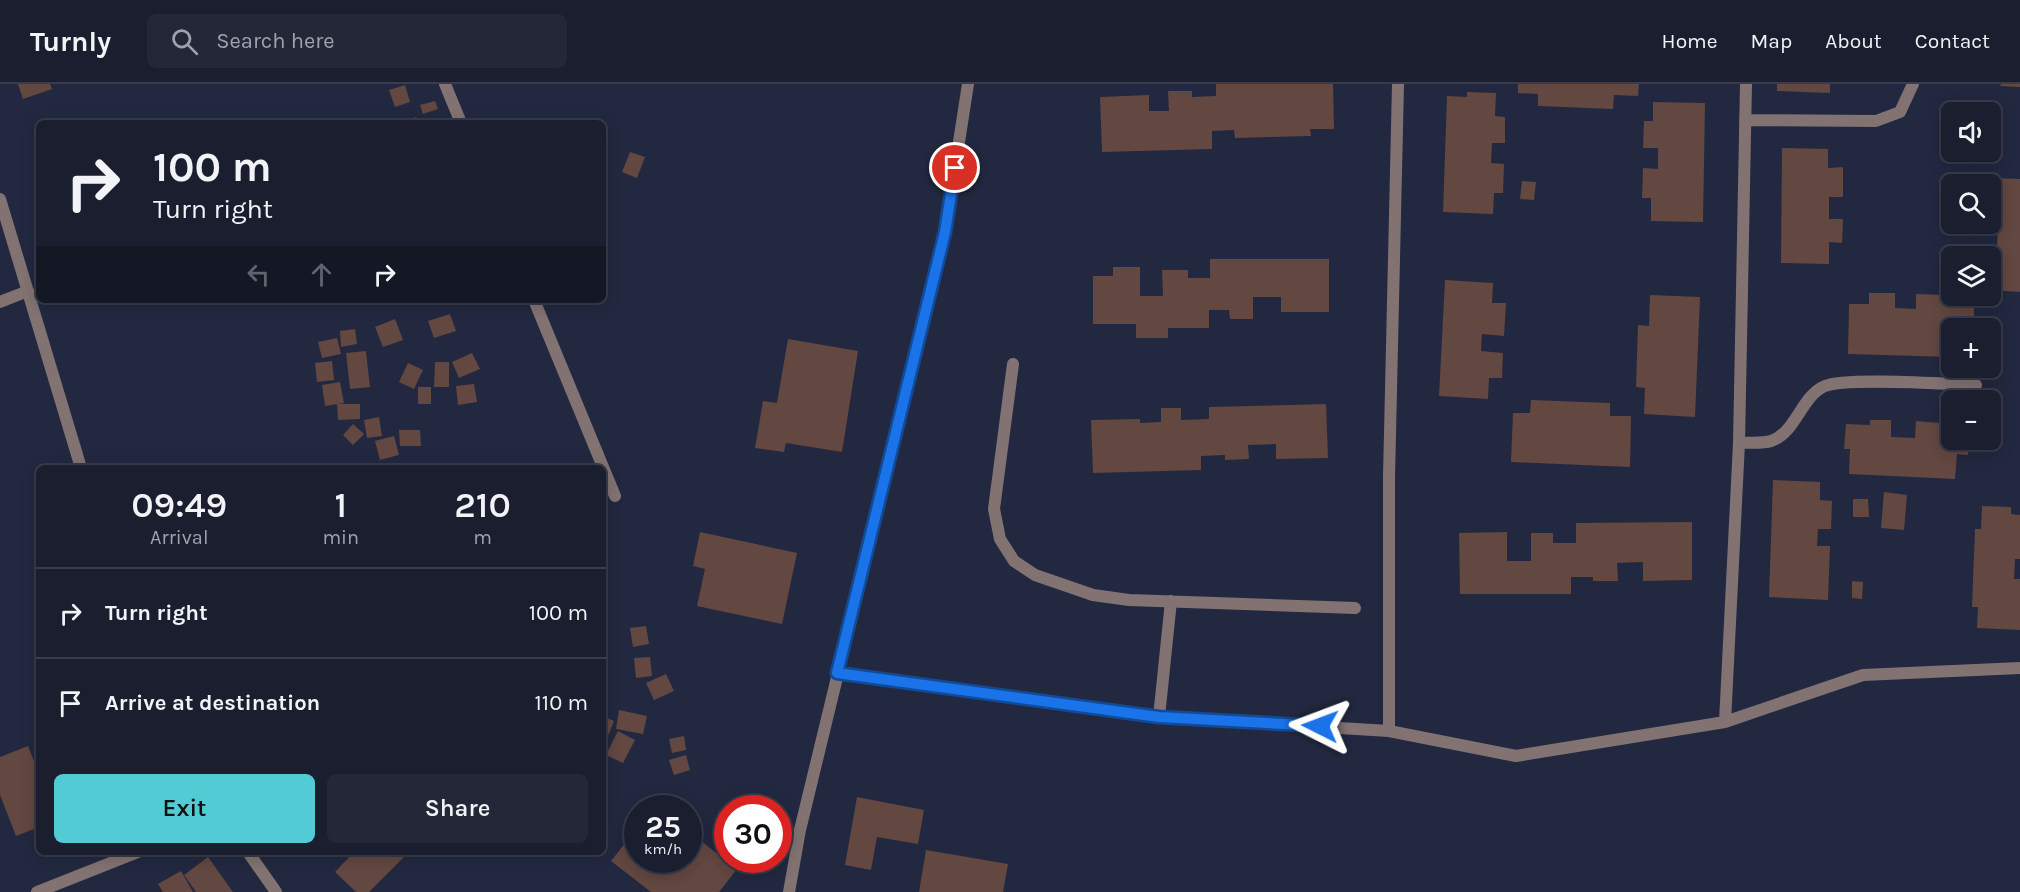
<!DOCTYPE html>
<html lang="en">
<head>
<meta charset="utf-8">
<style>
  body { margin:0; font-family:Karla,sans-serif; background:#232737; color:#f1f3f6; height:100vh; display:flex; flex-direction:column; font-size:22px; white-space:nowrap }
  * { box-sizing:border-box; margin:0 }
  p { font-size:20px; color:#9fa2aa }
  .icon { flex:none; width:33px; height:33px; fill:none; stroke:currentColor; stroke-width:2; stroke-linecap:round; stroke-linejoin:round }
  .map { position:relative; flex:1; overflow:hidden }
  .details { position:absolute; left:36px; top:381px; width:570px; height:390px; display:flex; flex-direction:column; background:#1a1e2f; border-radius:9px; box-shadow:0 3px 15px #0003,0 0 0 2px #383c4b }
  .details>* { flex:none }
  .top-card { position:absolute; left:36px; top:36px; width:570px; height:183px; border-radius:9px; box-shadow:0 3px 15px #0003,0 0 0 2px #383c4b; background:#1a1e2f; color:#f1f3f6; overflow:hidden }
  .buttons { position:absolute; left:1941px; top:18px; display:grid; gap:12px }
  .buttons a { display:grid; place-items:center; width:60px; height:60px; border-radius:9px; background:#1a1e2f; box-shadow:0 3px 15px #0003,0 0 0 2px #383c4b; font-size:30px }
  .speed { position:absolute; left:624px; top:711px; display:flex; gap:12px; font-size:30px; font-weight:700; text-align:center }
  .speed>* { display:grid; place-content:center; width:78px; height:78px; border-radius:50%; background:#1a1e2f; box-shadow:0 3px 15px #0003,0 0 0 2px #383c4b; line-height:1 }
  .speed small { font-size:15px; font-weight:400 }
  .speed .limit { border:9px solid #d22; background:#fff; color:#111 }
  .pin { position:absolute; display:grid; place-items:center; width:51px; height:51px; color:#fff; margin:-26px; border:3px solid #fff; border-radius:50%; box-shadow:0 2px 6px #0007 }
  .me { position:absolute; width:66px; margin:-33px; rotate:273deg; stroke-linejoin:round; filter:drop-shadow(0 0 4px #0008) }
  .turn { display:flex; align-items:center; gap:21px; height:126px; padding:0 18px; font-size:27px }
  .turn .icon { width:78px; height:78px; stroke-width:2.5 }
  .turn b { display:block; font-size:42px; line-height:51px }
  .lanes { display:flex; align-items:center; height:57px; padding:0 18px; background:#0003; justify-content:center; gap:30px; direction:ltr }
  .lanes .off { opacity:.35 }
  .eta { display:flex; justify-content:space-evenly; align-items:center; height:102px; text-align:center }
  .eta b { font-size:36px; font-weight:600; line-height:42px }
  .primary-button { display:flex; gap:12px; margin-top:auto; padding:12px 18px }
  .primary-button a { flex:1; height:69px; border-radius:9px; background:#51ccd4; color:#111; font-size:24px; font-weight:600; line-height:69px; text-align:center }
  .primary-button a+a { background:#232737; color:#f1f3f6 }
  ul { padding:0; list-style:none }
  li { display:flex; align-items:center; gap:18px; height:90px; padding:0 18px; border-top:2px solid #383c4b }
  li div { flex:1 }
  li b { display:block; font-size:22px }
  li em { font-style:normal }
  header { display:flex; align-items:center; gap:36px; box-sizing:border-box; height:84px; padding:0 30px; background:#1a1e2f; border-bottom:2px solid #383c4b }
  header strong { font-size:28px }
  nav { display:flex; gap:33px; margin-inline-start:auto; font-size:21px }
  .search { width:420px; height:54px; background:#232737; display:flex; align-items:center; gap:15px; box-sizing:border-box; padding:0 21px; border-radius:9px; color:#9fa2aa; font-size:22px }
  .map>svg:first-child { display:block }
  .building { fill:#634741 }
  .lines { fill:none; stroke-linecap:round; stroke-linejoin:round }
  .lane { stroke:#827372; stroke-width:12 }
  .street { stroke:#827372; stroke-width:12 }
  .route-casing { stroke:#114b97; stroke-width:15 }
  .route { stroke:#1a73e8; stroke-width:10 }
</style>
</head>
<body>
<header>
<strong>Turnly</strong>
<div class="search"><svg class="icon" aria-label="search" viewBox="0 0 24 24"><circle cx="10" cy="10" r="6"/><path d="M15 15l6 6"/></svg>Search here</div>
<nav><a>Home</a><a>Map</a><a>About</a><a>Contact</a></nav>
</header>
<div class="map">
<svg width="2020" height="808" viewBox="0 0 2020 808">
  <rect width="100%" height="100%" fill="#22283f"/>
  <!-- building -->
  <path class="building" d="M 18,0 L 50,0 L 52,5 L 23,15 Z
    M 1216,0 L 1333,0 L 1334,45 L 1310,45 L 1311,52 L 1235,54 L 1234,46 L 1212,47 L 1212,65 L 1102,68 L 1100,13 L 1149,11 L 1149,27 L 1169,27 L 1168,7 L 1192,7 L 1192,13 L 1216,12 Z
    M 1518,0 L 1639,0 L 1638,12 L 1614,11 L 1613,25 L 1538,22 L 1538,10 L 1518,9 Z
    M 1777,0 L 1830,0 L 1830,9 L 1777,7 Z
    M 2001,0 L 2020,0 L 2020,3 L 2000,2 Z
    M 405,1 L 410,18 L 395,23 L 389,6 Z
    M 1467,8 L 1496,9 L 1495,32 L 1505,33 L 1505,59 L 1492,59 L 1491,79 L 1504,80 L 1503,109 L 1494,109 L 1493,130 L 1443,128 L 1447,12 L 1467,13 Z
    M 435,17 L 438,25 L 423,30 L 420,21 Z
    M 1653,18 L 1705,19 L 1703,138 L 1651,137 L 1651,114 L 1642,114 L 1643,84 L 1658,85 L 1658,64 L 1643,64 L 1644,37 L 1653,37 Z
    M 416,33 L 419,39 L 401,39 Z
    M 1782,64 L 1828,65 L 1828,84 L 1843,83 L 1843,113 L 1829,113 L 1829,135 L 1843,135 L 1842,159 L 1829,158 L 1829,180 L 1781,179 Z
    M 630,68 L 645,73 L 637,94 L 622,88 Z
    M 1993,94 L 2020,95 L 2020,208 L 1990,206 L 1990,172 L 1982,172 L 1982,163 L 1997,164 L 1998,139 L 1990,138 Z
    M 1522,97 L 1536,98 L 1534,116 L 1520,115 Z
    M 1210,175 L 1329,175 L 1329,228 L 1281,228 L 1281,213 L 1253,213 L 1253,235 L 1230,235 L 1229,226 L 1209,226 L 1209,244 L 1168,244 L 1168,254 L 1136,254 L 1136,240 L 1093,240 L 1093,192 L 1113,192 L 1113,183 L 1140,183 L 1140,212 L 1163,212 L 1162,186 L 1188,186 L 1188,194 L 1210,194 Z
    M 1445,196 L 1493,199 L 1492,219 L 1506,219 L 1504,252 L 1482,250 L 1481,267 L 1503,269 L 1502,294 L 1489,294 L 1488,315 L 1439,312 Z
    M 1869,209 L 1895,209 L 1895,224 L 1916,225 L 1916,210 L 1945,211 L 1945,219 L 1974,220 L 1974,244 L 1952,244 L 1952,273 L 1848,270 L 1849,220 L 1869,220 Z
    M 1650,211 L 1700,213 L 1695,333 L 1644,330 L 1645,304 L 1636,303 L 1638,241 L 1649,242 Z
    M 450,230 L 456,247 L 434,254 L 428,237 Z
    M 395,235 L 403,256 L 383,263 L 375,243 Z
    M 355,245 L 357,260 L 341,263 L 340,247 Z
    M 337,254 L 341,270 L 322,274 L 318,258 Z
    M 788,255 L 858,267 L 842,368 L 786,359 L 784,368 L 755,364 L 763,317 L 777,319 Z
    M 366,267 L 370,303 L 350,305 L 346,269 Z
    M 472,269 L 480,285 L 459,294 L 452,278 Z
    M 332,277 L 334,296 L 317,298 L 315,279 Z
    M 435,278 L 449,278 L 449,303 L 434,303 Z
    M 408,279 L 423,286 L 414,305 L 399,298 Z
    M 340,298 L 344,319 L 325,322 L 322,301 Z
    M 474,300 L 477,318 L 458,321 L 456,302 Z
    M 418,303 L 431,303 L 431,320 L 418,320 Z
    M 1531,316 L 1610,319 L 1610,332 L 1631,332 L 1630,383 L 1511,378 L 1513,329 L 1530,329 Z
    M 337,320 L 360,320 L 360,335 L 338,336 Z
    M 1326,320 L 1328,374 L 1276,375 L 1276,360 L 1248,361 L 1249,375 L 1225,376 L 1225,371 L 1201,372 L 1201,386 L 1093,389 L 1091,336 L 1140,335 L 1140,339 L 1161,338 L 1161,324 L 1181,324 L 1181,336 L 1209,335 L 1209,323 Z
    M 379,333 L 382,352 L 367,354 L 364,336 Z
    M 1870,336 L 1891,336 L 1891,353 L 1915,354 L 1916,337 L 1940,339 L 1940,342 L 1952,343 L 1952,356 L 1968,356 L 1968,371 L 1957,370 L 1955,395 L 1849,390 L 1850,365 L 1844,365 L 1846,340 L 1870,341 Z
    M 353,340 L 364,350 L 353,361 L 343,351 Z
    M 399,346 L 420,346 L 421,362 L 400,362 Z
    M 394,352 L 399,371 L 380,376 L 375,357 Z
    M 1773,396 L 1820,398 L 1820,416 L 1832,417 L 1831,445 L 1818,445 L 1817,462 L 1830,462 L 1828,516 L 1769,513 Z
    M 1884,408 L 1907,411 L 1904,446 L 1881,444 Z
    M 1853,415 L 1868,415 L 1869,433 L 1853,433 Z
    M 1982,422 L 2011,423 L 2011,430 L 2020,431 L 2020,475 L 2015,475 L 2014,495 L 2020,495 L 2020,546 L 1977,544 L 1978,523 L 1972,523 L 1975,445 L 1981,445 Z
    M 1692,438 L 1692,496 L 1643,497 L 1643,478 L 1617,479 L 1618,497 L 1593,497 L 1593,493 L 1571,493 L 1571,510 L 1460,510 L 1459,449 L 1507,448 L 1507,477 L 1531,477 L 1531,449 L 1553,449 L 1553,459 L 1576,459 L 1576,439 Z
    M 700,448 L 797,469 L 782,540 L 697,522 L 705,485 L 693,482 Z
    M 1852,497 L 1863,498 L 1862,515 L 1852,514 Z
    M 646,542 L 649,560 L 633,563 L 630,544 Z
    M 650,573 L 652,592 L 636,594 L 634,574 Z
    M 666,590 L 674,607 L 654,616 L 646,599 Z
    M 619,626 L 647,632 L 643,650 L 616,645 Z
    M 603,632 L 614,637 L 603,664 Z
    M 618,647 L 635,656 L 623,679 L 606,671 Z
    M 684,652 L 686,666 L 672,669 L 669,655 Z
    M 28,662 L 39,690 L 39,743 L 16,752 L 0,711 L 0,673 Z
    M 686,671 L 690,686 L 674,691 L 669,676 Z
    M 857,713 L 924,726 L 918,760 L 877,753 L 871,786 L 845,781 Z
    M 688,747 L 737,785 L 719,808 L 651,808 L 611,777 L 633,749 L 638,753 L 638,776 L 688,776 Z
    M 926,766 L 1008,780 L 1003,808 L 919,808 Z
    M 354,768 L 409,768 L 369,808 L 356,808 L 335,788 Z
    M 208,773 L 233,808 L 196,808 L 184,791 Z
    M 181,787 L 193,808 L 163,808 L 158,800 Z"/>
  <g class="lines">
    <!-- lane -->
    <path class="lane" d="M 1013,280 L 994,425 L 1000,455 L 1014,477 L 1035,491 L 1093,511 L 1129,516 L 1355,524
      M 1159,633 L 1171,517"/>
    <!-- street -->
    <path class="street" d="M 445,0 L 461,39
      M 1745,36 L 1876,37 L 1900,28 L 1913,0
      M 0,115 L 81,384
      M 534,216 L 615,412
      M 0,218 L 28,207
      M 1739,359 C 1749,358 1762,360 1771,357 C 1796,349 1801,312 1825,302 C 1845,293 1948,300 1976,301
      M 837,589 L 1159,633 L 1389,647 L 1516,672 L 1725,638 L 1863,591 L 2020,584
      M 1725,638 L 1739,359 L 1746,0
      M 1389,647 L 1389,393 L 1398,0
      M 248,768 L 276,808
      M 37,808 L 138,768
      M 789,808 L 800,746 L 945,148 L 968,0"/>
  </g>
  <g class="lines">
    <!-- route casing -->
    <g class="route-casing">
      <path id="route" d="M 955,84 L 945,148 L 837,589 L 1159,633 L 1320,642"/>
    </g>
    <!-- route -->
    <use href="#route" class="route"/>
  </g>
</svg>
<div class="buttons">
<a><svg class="icon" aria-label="sound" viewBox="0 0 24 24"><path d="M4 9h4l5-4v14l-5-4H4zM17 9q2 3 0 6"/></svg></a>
<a><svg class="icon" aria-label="search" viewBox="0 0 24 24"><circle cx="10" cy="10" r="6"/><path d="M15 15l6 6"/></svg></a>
<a><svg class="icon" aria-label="layers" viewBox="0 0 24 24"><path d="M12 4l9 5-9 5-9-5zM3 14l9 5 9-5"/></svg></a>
<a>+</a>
<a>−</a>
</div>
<div class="speed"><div>25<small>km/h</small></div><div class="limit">30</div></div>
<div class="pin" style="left:955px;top:84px;background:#d93025"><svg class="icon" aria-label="arrive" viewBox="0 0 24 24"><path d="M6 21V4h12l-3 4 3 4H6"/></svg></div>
<svg class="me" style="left:1320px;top:642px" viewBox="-20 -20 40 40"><path d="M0-17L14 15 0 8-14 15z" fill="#1a73e8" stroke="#fff" stroke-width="4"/></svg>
<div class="top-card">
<div class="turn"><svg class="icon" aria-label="right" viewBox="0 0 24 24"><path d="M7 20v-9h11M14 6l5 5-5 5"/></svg><div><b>100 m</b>Turn right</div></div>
<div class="lanes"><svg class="icon off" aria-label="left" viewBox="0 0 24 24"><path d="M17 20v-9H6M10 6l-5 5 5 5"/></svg><svg class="icon off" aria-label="ahead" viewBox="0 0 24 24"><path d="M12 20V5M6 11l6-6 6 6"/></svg><svg class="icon" aria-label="right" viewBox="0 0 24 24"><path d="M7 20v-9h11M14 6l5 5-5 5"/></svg></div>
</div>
<section class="details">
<div class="eta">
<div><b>09:49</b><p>Arrival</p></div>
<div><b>1</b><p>min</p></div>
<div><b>210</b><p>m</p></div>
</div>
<ul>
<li><svg class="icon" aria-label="right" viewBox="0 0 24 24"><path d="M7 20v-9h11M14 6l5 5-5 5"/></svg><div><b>Turn right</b></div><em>100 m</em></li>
<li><svg class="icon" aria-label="arrive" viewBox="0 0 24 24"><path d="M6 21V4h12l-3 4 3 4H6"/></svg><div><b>Arrive at destination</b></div><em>110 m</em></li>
</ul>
<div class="primary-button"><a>Exit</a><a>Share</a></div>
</section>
</div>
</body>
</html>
